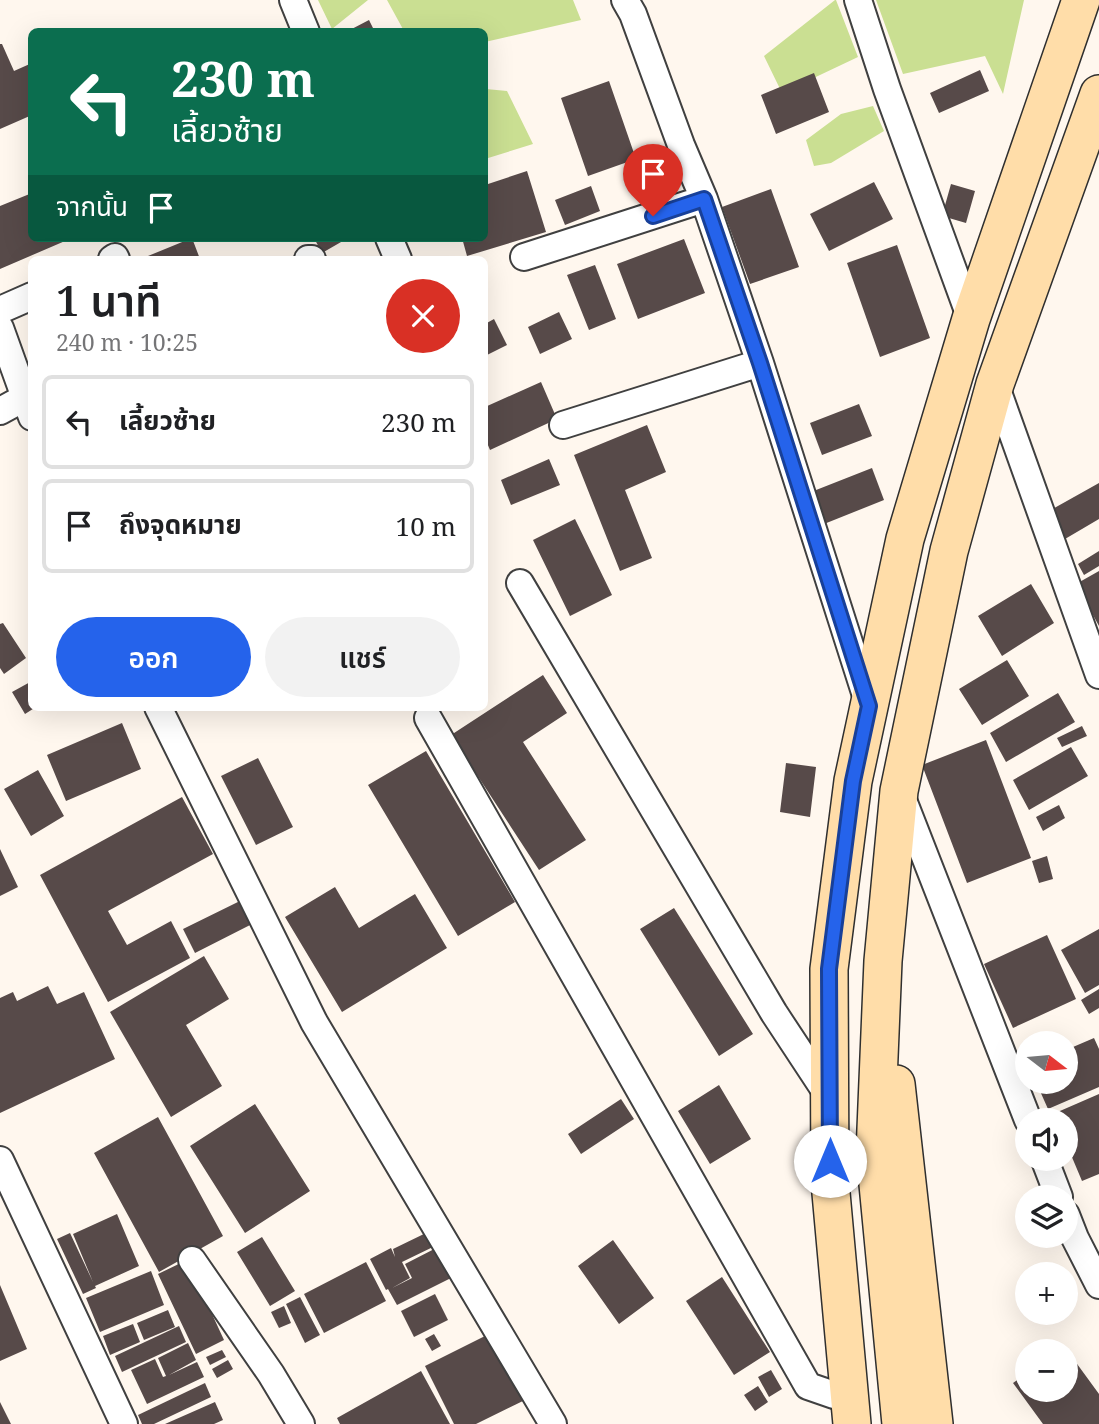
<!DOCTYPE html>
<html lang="th">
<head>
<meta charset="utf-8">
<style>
  body { margin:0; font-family:"Noto Serif","Noto Sans Thai",serif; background:#f2f2f2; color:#202124; height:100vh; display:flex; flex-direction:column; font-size:26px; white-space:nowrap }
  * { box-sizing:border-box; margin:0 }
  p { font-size:23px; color:#757577 }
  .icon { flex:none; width:38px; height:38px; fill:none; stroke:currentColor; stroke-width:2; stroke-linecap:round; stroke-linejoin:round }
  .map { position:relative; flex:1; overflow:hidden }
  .panel { position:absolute; left:28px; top:256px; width:460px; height:455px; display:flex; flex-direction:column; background:#fff; border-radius:10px; box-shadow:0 7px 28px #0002 }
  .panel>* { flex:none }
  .top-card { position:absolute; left:28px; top:28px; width:460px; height:214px; border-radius:10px; box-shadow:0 7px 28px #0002; background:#0b6e4f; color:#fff; overflow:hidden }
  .needle { width:46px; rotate:106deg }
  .controls { position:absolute; left:1015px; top:1031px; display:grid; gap:14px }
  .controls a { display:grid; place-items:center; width:63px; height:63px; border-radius:50%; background:#fff; box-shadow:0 7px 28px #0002; font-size:35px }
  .pin { position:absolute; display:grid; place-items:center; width:60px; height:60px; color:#fff; margin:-72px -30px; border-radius:50% 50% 50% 0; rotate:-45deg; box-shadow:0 0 7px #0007 }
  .pin .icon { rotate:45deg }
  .me { position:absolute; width:77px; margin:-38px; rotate:0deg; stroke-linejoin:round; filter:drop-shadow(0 0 5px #0008) }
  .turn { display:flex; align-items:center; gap:24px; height:147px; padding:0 28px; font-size:32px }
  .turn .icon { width:91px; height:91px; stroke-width:2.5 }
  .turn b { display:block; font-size:49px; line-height:60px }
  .then { display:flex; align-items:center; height:66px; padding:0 28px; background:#0003; gap:14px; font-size:26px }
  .round { display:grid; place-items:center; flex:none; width:74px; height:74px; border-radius:37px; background:#f2f2f2 }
  .overview { display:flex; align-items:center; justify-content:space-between; height:119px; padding:0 28px }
  h1 { font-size:42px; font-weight:600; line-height:52px }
  .primary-button { display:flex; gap:14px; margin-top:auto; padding:14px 28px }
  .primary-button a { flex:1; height:80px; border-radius:42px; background:#2563eb; color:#fff; font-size:28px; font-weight:600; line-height:80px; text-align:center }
  .primary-button a+a { background:#f2f2f2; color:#202124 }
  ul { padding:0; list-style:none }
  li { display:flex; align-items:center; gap:21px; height:94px; margin:0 14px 10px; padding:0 14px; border:4px solid #e0e0e0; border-radius:10px }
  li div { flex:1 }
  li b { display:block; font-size:26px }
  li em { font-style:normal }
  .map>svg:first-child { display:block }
  .forest { fill:#cadf92 }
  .building { fill:#574a49 }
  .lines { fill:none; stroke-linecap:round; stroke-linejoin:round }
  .street-casing { stroke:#404040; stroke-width:30 }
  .secondary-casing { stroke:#2f2f2f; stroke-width:40 }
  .street { stroke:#fff; stroke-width:26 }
  .secondary { stroke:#ffdda9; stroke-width:37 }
  .route-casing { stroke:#184099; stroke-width:18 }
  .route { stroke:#2563eb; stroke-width:12 }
</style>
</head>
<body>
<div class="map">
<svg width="1099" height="1424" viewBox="0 0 1099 1424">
  <rect width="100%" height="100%" fill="#fff7ee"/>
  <!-- forest -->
  <path class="forest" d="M 318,0 L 368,0 L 332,29 Z
    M 387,0 L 573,0 L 581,20 L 485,42 L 485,32 L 404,31 Z
    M 835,0 L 836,0 L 858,57 L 782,93 L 764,56 Z
    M 876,0 L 1024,0 L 1003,94 L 985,56 L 903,74 Z
    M 485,82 L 486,89 L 507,91 L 533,144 L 485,159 Z
    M 873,106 L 884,131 L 831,163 L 814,166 L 806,140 L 841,114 Z"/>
  <!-- building -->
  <path class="building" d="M 369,20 L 375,32 L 346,32 Z
    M 0,44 L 2,44 L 14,71 L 32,63 L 32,115 L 0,129 Z
    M 980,70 L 989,91 L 939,113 L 930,93 Z
    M 814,73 L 829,112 L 776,134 L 761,95 Z
    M 609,81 L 636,159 L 588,176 L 561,98 Z
    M 527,171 L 546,232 L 467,256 L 462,238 L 485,238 L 485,185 Z
    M 874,182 L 893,219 L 829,251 L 810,214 Z
    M 951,184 L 975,191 L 966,223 L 942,216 Z
    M 591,186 L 600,211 L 565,225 L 555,200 Z
    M 771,189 L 799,267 L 750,284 L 722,207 Z
    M 32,193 L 32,238 L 72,238 L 0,269 L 0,206 Z
    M 192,238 L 200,259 L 149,259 L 148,256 Z
    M 314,238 L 348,238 L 322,253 Z
    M 684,239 L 705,293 L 638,319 L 617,264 Z
    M 897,245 L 930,338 L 880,357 L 847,263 Z
    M 595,265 L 616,319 L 589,330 L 567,275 Z
    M 559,312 L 572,339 L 540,354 L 528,327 Z
    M 494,319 L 507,345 L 485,356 L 485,324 Z
    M 541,382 L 557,419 L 490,450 L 485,438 L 485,407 Z
    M 859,404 L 872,436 L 822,455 L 810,423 Z
    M 647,425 L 666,472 L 625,490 L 652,558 L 620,571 L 574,455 Z
    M 549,459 L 560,485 L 511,505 L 501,480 Z
    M 872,468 L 884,500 L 824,524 L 811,492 Z
    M 1099,483 L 1099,519 L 1065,539 L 1049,511 Z
    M 575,519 L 612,595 L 570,616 L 533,540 Z
    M 1099,551 L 1099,566 L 1084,575 L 1078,564 Z
    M 1099,571 L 1099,626 L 1076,584 Z
    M 1031,584 L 1054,623 L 1002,656 L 978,616 Z
    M 3,623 L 26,658 L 4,674 L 0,668 L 0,624 Z
    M 1007,660 L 1029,696 L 982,725 L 959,689 Z
    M 543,675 L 567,713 L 523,742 L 586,840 L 539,870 L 451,735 Z
    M 32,681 L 32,707 L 36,707 L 25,714 L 12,692 Z
    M 1058,693 L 1075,722 L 1006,762 L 990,733 Z
    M 122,723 L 141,769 L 66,801 L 47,755 Z
    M 1082,726 L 1087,736 L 1062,747 L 1057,738 Z
    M 986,740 L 1031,858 L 967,883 L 922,765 Z
    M 1071,747 L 1088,776 L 1029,810 L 1013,780 Z
    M 426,751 L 515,902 L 458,936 L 368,785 Z
    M 258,758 L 293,827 L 256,845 L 221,776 Z
    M 786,763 L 816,767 L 810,817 L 780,812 Z
    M 38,770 L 64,816 L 31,836 L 4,789 Z
    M 182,797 L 213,854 L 108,911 L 127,945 L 171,921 L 190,958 L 108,1002 L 40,875 Z
    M 1059,805 L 1065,818 L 1043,831 L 1036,817 Z
    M 0,849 L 18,887 L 0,896 Z
    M 1047,856 L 1053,879 L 1039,883 L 1032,861 Z
    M 335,887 L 359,928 L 415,894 L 447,948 L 342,1012 L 285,917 Z
    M 244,899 L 256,922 L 195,953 L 183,929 Z
    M 674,908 L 753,1034 L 719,1056 L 640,929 Z
    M 1099,929 L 1099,985 L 1085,993 L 1061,950 Z
    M 1047,935 L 1076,999 L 1013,1028 L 984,964 Z
    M 204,956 L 229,999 L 186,1025 L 222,1086 L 171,1117 L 110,1012 Z
    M 48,986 L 57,1004 L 84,992 L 115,1059 L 0,1113 L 0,998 L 13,992 L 17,1001 Z
    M 1099,989 L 1099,1008 L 1089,1014 L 1081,1000 Z
    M 1094,1038 L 1099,1049 L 1099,1087 L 1048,1109 L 1036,1082 L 1066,1082 L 1066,1050 Z
    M 719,1085 L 751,1139 L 710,1164 L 678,1111 Z
    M 1099,1094 L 1099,1174 L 1082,1181 L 1066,1143 L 1066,1120 L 1056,1120 L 1053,1114 Z
    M 621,1099 L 634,1119 L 581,1154 L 568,1134 Z
    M 255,1104 L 310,1191 L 245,1233 L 190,1146 Z
    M 158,1117 L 223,1236 L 159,1272 L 94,1153 Z
    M 117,1214 L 139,1266 L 95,1286 L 96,1288 L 83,1294 L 57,1239 L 70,1233 L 93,1282 L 73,1234 Z
    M 428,1232 L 435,1246 L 402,1262 L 410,1278 L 392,1288 L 412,1278 L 405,1264 L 444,1244 L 459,1274 L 397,1305 L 388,1289 L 386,1290 L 370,1259 L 391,1248 L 395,1257 L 393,1249 Z
    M 262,1237 L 295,1291 L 270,1306 L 237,1252 Z
    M 613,1240 L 654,1298 L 619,1324 L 578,1266 Z
    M 187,1260 L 224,1340 L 196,1354 L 158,1274 Z
    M 366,1262 L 386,1301 L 324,1333 L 304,1294 Z
    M 151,1271 L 164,1305 L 100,1332 L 86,1298 Z
    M 722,1277 L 770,1352 L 734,1375 L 686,1301 Z
    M 0,1285 L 27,1349 L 0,1361 Z
    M 435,1294 L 448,1320 L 414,1337 L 401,1311 Z
    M 300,1297 L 320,1335 L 305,1343 L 286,1304 Z
    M 284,1306 L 291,1323 L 279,1328 L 271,1312 Z
    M 168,1310 L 175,1327 L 144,1340 L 137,1323 Z
    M 133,1324 L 140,1342 L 110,1355 L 103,1336 Z
    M 179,1326 L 186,1342 L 122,1372 L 115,1356 Z
    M 493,1332 L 527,1399 L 476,1424 L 454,1424 L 425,1366 Z
    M 434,1334 L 441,1346 L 432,1351 L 425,1339 Z
    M 188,1343 L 196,1360 L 169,1375 L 197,1362 L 204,1377 L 147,1404 L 131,1370 L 155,1359 L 163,1377 L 166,1376 L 158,1358 Z
    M 1064,1346 L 1099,1394 L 1099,1424 L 1043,1424 L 1013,1383 L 1027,1373 L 1027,1390 L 1066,1390 L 1066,1351 L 1057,1351 Z
    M 222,1350 L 226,1357 L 210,1365 L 206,1357 Z
    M 228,1360 L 233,1369 L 217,1378 L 212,1369 Z
    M 771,1370 L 782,1389 L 769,1397 L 758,1377 Z
    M 421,1371 L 450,1424 L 340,1424 L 337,1418 Z
    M 205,1383 L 211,1397 L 154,1424 L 142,1424 L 138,1415 Z
    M 758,1386 L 768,1402 L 755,1411 L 744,1395 Z
    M 0,1402 L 11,1424 L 0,1424 Z
    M 215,1402 L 223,1420 L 214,1424 L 165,1424 Z"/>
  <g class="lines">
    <!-- street casing -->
    <g class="street-casing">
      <path id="street" d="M 293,0 L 306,32
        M 625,0 L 633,14 L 681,145 L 704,199 L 760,363 L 869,705
        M 858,0 L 887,89 L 971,319
        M 389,238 L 398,259
        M 524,257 L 704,199
        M 112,259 L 115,257 L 116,259
        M 308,259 L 312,259
        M 0,310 L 32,296
        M 0,328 L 32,417
        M 995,384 L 1099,675
        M 0,411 L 24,398
        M 563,425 L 760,363
        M 520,583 L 774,1013 L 830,1098
        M 158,707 L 314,1022 L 553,1424
        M 428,718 L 808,1386 L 834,1395
        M 901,795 L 1028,1120
        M 1044,1158 L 1059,1197
        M 0,1160 L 124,1424
        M 1066,1215 L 1075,1238 L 1099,1285
        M 192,1260 L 271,1374 L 301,1424"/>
    </g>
    <!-- secondary casing -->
    <g class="secondary-casing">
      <path id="secondary" d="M 896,1084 L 934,1424
        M 852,1424 L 830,1182 L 829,969 L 853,781 L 905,539 L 971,319 L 1081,0
        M 901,1424 L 875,1153 L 883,961 L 899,791 L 949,551 L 995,384 L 1099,94"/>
    </g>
    <!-- street -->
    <use href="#street" class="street"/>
    <!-- secondary -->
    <use href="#secondary" class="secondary"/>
  </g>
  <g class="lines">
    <!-- route casing -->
    <g class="route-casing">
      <path id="route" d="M 653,216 L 704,199 L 760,363 L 869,706 L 853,781 L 829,969 L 830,1161"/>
    </g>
    <!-- route -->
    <use href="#route" class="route"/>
  </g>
</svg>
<div class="controls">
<a><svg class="needle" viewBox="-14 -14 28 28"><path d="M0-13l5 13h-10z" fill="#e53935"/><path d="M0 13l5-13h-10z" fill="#757577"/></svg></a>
<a><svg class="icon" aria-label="sound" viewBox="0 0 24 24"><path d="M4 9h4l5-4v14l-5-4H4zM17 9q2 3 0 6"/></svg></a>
<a><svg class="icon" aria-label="layers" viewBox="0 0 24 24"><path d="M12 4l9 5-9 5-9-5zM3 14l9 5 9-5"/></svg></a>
<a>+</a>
<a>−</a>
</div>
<div class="pin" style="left:653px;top:216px;background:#d93025"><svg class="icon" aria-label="arrive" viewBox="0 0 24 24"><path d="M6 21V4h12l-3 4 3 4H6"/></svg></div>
<svg class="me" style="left:830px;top:1161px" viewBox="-20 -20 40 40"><circle r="19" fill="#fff"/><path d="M0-13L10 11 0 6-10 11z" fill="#2563eb"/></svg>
<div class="top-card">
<div class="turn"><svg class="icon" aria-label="left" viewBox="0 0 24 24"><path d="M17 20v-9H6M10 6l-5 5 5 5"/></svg><div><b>230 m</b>เลี้ยวซ้าย</div></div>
<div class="then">จากนั้น<svg class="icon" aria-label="arrive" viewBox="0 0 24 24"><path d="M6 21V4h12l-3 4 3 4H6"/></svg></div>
</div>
<section class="panel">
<div class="overview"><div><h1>1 นาที</h1><p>240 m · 10:25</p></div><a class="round" style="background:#d93025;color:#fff"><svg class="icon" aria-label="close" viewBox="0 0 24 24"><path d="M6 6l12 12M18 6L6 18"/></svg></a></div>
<ul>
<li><svg class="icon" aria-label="left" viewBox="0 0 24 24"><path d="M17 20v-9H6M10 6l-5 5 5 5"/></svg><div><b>เลี้ยวซ้าย</b></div><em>230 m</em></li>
<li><svg class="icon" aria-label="arrive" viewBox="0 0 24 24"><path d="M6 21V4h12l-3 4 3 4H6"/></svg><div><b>ถึงจุดหมาย</b></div><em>10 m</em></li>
</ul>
<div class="primary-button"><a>ออก</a><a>แชร์</a></div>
</section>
</div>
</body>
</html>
